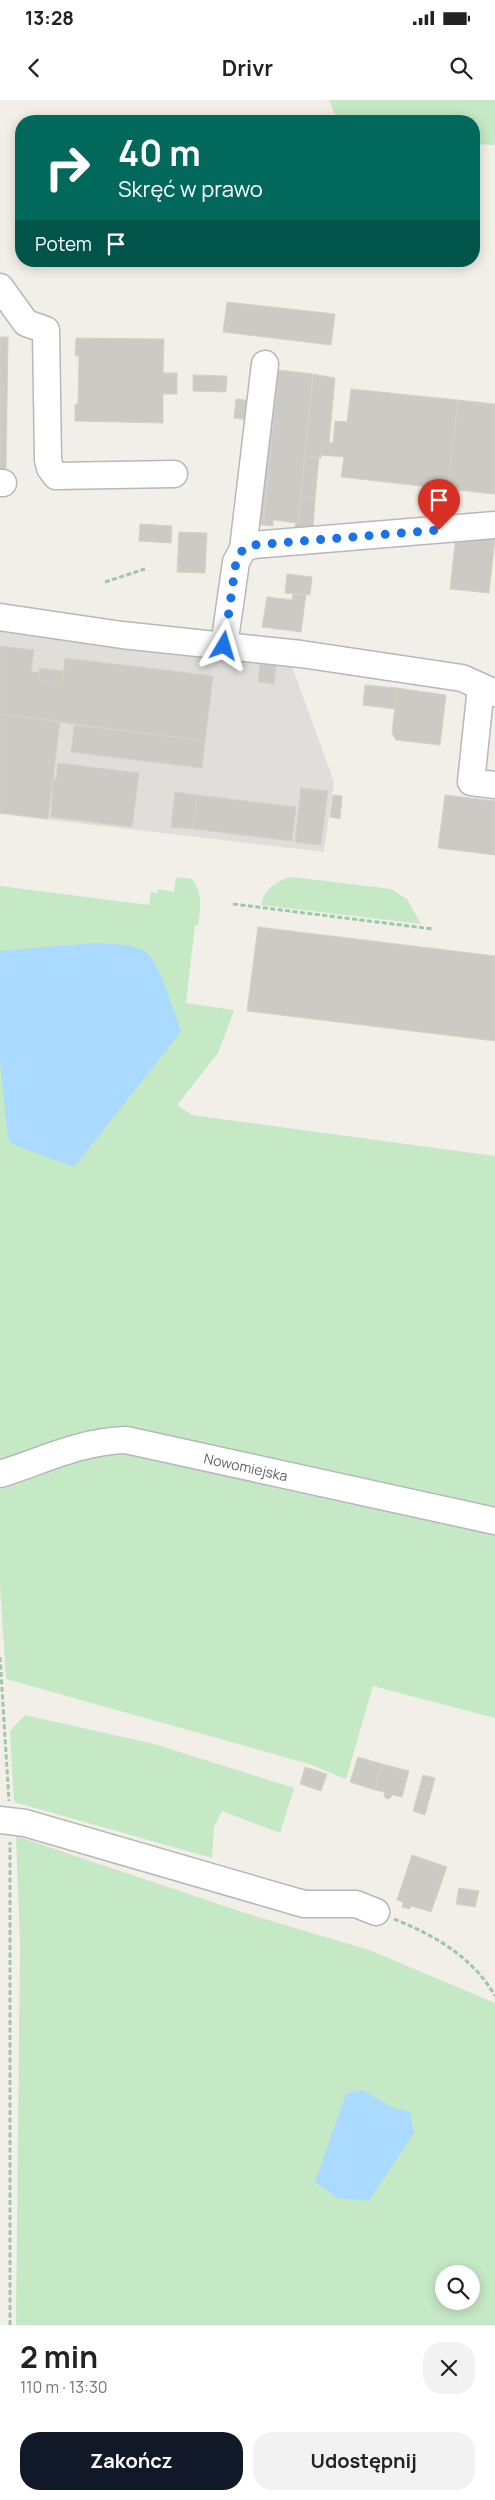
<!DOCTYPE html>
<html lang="pl">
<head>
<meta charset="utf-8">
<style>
  body { margin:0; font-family:Manrope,sans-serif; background:#f2f2f2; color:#222; height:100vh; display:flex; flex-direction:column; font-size:19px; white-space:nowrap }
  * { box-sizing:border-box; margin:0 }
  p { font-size:16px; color:#767676 }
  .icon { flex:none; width:28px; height:28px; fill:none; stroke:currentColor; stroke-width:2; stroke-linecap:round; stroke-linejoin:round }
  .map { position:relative; height:2225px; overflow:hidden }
  .side { display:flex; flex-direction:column; background:#fff; flex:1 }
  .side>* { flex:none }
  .hud { position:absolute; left:15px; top:15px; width:465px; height:152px; border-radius:20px; box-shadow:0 2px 12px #0003; background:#00695c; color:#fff; overflow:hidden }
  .tools { position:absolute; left:435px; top:2165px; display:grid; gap:10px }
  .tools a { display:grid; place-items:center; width:45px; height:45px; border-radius:50%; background:#fff; box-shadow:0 2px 12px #0003; font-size:25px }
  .pin { position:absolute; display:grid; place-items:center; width:42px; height:42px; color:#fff; margin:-51px -21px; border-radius:50% 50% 50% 0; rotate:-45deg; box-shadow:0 0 5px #0007 }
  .pin .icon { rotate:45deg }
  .me { position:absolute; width:55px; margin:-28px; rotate:7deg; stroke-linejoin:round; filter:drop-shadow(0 0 4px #0008) }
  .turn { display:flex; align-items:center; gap:18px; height:105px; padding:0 20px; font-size:22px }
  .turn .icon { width:65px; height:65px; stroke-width:2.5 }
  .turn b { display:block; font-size:35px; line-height:42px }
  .then { display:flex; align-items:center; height:48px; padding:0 20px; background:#0003; gap:10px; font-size:19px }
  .round { display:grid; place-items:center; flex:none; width:52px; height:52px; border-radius:20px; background:#f2f2f2 }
  .head { display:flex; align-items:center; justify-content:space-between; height:85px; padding:0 20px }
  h1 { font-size:30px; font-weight:700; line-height:38px }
  .button { display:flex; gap:10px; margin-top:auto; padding:10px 20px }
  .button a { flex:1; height:58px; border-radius:20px; background:#111827; color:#fff; font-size:20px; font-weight:700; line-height:58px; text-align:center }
  .button a+a { background:#f2f2f2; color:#222 }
  .status { display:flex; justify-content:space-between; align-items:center; height:35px; padding:0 25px; background:#fff; direction:ltr }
  .status svg { height:14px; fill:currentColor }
  header { display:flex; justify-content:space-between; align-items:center; height:65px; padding:0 20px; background:#fff; font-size:22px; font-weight:700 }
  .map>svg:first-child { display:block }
  .industrial { fill:#e0deda }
  .green { fill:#c5e8c5; fill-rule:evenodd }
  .water { fill:#aadaff }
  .building { fill:#cccac5; stroke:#d6d1c6 }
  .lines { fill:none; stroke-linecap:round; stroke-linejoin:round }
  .minor-casing { stroke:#b5b8bc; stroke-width:29 }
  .path { stroke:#9cc7a9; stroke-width:3; stroke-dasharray:5 2.5; stroke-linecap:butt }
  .minor { stroke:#fff; stroke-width:26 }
  .route { stroke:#1a73e8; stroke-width:9; stroke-dasharray:0 16.2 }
  .labels { text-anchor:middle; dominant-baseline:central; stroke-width:4; stroke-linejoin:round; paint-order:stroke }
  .street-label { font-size:14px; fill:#5f6368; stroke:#fff }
</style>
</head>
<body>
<div class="status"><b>13:28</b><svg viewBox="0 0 49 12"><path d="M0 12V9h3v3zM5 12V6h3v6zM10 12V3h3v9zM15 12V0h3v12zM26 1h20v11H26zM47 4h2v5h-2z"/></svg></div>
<header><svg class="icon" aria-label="back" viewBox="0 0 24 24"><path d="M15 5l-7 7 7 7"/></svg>Drivr<svg class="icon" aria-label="search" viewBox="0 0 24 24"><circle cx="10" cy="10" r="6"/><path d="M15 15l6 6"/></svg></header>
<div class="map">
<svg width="495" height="2225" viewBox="0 0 495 2225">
  <rect width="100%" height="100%" fill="#f1efe8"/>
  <!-- industrial -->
  <path class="industrial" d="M 0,526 L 290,561 L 334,682 L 324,752 L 0,714 Z"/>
  <!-- green -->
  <path class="green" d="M 329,0 L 495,0 L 495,45 L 474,44 L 474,21 L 338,21 Z
    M 176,777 L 192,779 C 203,794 201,807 198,825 L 195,825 L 186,903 L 234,910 L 218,953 L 177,1005 L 192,1015 L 495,1056 L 495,1618 L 373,1586 L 346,1679 L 306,1663 L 6,1579 L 0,1484 L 0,786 L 149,805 L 151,792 L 158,793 L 158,789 L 174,792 Z
    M 293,777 L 391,789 L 407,799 L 421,824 L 261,805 C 265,788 277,780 293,777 Z
    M 25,1615 L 154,1644 L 294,1688 L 280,1733 L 222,1711 L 214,1727 L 212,1758 L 14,1702 L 10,1631 Z
    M 16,1736 L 245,1813 L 369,1850 L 495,1903 L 495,2225 L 16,2225 L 20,1843 ZM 444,2174 L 471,2174 L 471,2201 L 444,2201 Z"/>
  <!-- water -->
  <path class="water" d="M 94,843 C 110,844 129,843 144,851 C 159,859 175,915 181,932 L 74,1067 L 12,1044 L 8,1038 L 0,962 L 0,851 Z
    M 363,1990 L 391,2007 L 410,2012 L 414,2033 L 369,2101 L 338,2098 L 315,2082 L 346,1994 Z"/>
  <!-- building -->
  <path class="building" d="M 227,202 L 335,214 L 331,245 L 223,232 Z
    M 0,237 L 8,237 L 7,303 L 0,303 Z
    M 76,238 L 164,239 L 163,273 L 177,273 L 177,294 L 163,294 L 163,323 L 75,321 L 75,304 L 78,304 L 79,256 L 75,256 Z
    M 267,270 L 278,270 L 264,425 L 251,424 Z
    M 278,270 L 313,274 L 298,423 L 273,420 L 273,426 L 264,425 L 263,419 Z
    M 313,274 L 335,278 L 329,343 L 323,342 L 321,358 L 305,356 Z
    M 193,275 L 227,276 L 226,292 L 193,291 Z
    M 351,289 L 458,300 L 448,389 L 341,377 L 344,357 L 321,355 L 323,342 L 333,343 L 335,321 L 347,322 Z
    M 236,299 L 254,301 L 252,320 L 234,318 Z
    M 458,300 L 495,304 L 495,394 L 448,389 Z
    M 0,303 L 7,303 L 6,370 L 0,370 Z
    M 305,356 L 319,357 L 315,399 L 301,397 Z
    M 301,397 L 315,399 L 313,430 L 295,428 L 296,422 L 298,423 Z
    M 140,424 L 172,426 L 171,443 L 139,441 Z
    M 179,432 L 207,433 L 205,473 L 177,472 Z
    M 456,435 L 495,439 L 489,493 L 450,489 Z
    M 287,474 L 312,477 L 310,495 L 285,493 Z
    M 293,494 L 306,494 L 301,532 L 262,527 L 267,497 L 292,500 Z
    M 0,546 L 34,550 L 31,572 L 40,573 L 39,580 L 62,583 L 65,558 L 213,576 L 205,641 L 0,614 Z
    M 260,563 L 276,566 L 274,584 L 258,582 Z
    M 39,568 L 64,571 L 62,583 L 39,580 Z
    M 365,585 L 397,588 L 395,609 L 363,605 Z
    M 397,588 L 446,595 L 440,645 L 396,640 L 392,633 Z
    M 0,614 L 58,621 L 60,623 L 48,719 L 0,713 Z
    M 74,625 L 205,641 L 202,668 L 71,652 Z
    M 58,663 L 139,673 L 132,727 L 51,717 L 53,679 L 56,679 Z
    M 301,688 L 328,691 L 321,745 L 295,742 Z
    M 175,692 L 197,695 L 193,729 L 171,727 Z
    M 197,695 L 296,707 L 292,741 L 193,729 Z
    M 333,695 L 342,696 L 340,719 L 330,717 Z
    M 445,695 L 495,701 L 495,755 L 438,748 Z
    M 258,827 L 495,856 L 495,941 L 247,911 Z
    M 358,1657 L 382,1664 L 375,1690 L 350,1682 Z
    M 382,1664 L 409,1671 L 402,1697 L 393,1695 L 389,1699 L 385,1698 L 384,1692 L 375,1690 Z
    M 305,1667 L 327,1674 L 321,1691 L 300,1684 Z
    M 423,1675 L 435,1678 L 425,1715 L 413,1711 Z
    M 412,1755 L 447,1767 L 431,1812 L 412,1806 L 409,1809 L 402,1807 L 403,1802 L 397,1800 Z
    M 459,1788 L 479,1791 L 475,1807 L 456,1804 Z"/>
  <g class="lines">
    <!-- minor casing -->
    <g class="minor-casing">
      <g id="minor">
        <path d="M 0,187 L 26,223 L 46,230 L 48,360 L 50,368 L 56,376 L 174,374"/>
        <path d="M 0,383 L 3,383"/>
        <path d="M 243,449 L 265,264"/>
        <path d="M 0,517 L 122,535 L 301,554 L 462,578 L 495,593"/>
        <path d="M 224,546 L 236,462 L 243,449 L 253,445 L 495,425"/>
        <path d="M 481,587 L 471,682 L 495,685"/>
        <path id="s1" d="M 0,1374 C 42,1361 81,1341 126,1340 L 495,1421"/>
        <path d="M 0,1720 L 25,1723 L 304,1804 L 356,1804 L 376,1812"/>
      </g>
    </g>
    <!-- path -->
    <path class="path" d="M 105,482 L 145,469
      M 233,804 L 433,829
      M 0,1557 L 9,1701
      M 394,1819 C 434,1835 473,1857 495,1896
      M 10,2225 L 10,1742"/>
    <!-- minor -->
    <use href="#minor" class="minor"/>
  </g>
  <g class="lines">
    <!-- route -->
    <path class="route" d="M 224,546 L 236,462 L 243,449 L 253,445 L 439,430"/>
  </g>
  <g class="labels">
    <!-- street labels -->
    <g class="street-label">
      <text stroke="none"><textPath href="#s1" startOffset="254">Nowomiejska</textPath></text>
    </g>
  </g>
</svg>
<div class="tools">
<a><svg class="icon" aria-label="search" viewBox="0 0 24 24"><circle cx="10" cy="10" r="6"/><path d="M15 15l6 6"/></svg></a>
</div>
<div class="pin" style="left:439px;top:430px;background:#d93025"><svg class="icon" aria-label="arrive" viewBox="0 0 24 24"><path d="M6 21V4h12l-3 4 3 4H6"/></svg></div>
<svg class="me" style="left:224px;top:546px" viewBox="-20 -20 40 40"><path d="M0-17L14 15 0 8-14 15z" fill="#1a73e8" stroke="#fff" stroke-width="4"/></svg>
<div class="hud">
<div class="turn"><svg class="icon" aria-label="right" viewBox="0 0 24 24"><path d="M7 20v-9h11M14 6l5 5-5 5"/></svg><div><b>40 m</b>Skręć w prawo</div></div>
<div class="then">Potem<svg class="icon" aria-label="arrive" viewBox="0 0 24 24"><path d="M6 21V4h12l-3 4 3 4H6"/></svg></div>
</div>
</div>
<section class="side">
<div class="head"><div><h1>2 min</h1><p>110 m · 13:30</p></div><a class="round"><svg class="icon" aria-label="close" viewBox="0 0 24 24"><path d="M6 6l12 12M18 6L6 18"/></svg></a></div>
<div class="button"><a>Zakończ</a><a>Udostępnij</a></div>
</section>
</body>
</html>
